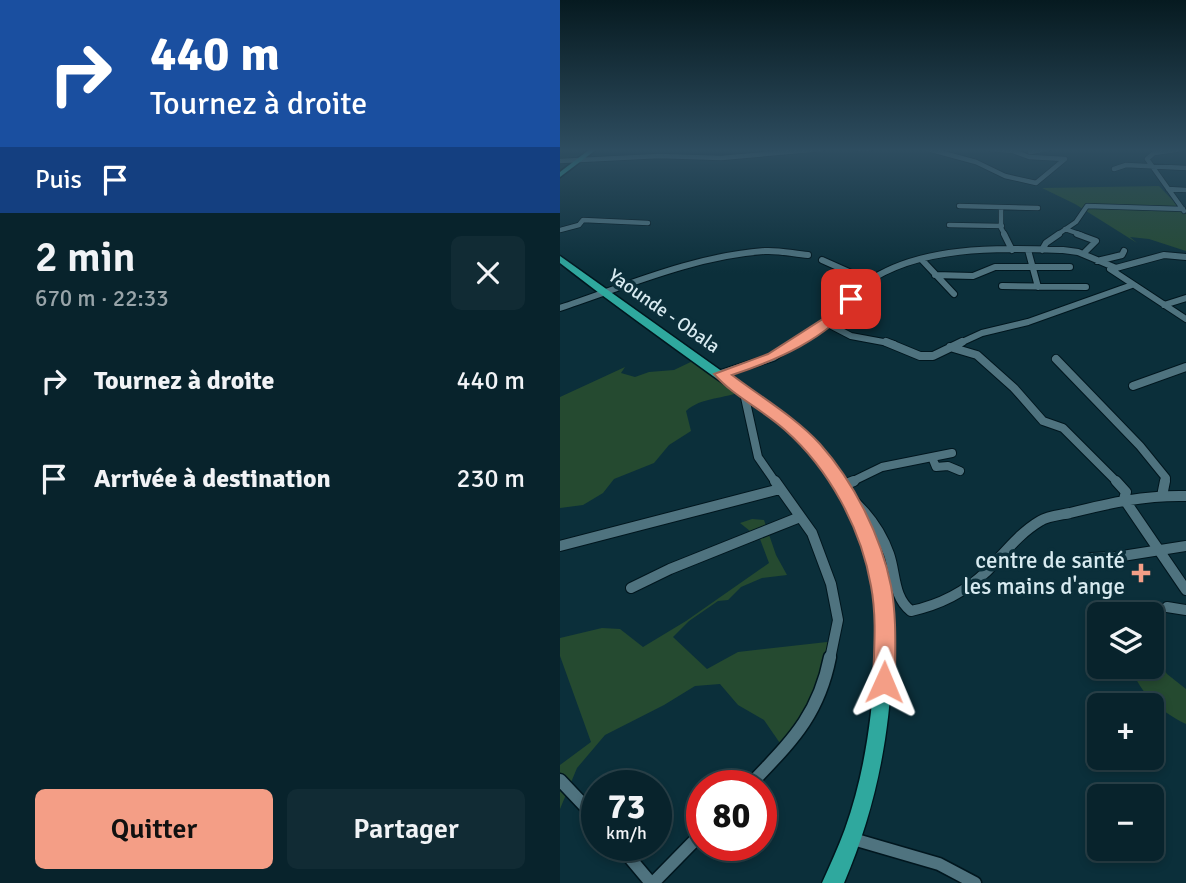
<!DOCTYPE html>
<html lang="fr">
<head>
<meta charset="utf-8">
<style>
  body { margin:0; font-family:Signika,sans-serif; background:#112b34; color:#f1f3f6; height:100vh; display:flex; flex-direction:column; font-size:26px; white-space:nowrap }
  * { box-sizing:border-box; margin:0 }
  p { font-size:23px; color:#98a4a9 }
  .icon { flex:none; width:38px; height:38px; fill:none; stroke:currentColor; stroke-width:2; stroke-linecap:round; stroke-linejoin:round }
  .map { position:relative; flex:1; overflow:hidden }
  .side { display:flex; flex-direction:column; background:#08232c; width:560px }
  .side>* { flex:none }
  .banner { background:#1a4fa0; color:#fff; overflow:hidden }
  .buttons { position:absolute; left:527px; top:602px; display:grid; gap:14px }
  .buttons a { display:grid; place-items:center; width:77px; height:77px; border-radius:10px; background:#08232c; box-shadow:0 4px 10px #0003,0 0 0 2px #294048; font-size:35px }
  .speed { position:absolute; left:21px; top:770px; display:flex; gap:14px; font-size:35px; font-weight:700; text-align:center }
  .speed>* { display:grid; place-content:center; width:91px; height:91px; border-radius:50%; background:#08232c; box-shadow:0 4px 10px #0003,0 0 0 2px #294048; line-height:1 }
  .speed small { font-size:18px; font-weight:400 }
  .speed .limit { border:10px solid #d22; background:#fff; color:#111 }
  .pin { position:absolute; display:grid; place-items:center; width:60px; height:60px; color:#fff; margin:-30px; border-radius:14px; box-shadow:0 4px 10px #0006 }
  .me { position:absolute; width:77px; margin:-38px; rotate:1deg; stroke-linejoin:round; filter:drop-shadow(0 0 5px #0008) }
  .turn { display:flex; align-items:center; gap:24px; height:147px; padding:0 35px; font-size:32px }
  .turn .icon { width:91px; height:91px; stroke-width:2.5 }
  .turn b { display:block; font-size:49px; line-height:60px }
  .then { display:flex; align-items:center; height:66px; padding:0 35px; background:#0003; gap:14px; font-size:26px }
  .round { display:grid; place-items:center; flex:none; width:74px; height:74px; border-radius:10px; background:#112b34 }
  .summary { display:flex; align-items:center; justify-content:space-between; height:119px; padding:0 35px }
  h1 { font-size:42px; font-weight:600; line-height:52px }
  .cta { display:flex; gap:14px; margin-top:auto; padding:14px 35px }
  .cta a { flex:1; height:80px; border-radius:10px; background:#f49e86; color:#111; font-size:28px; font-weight:600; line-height:80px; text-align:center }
  .cta a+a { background:#112b34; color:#f1f3f6 }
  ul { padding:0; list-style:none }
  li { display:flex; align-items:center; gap:21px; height:98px; padding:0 35px }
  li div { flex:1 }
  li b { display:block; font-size:26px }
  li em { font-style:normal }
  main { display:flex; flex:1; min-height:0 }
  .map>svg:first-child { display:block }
  .green { fill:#254a30 }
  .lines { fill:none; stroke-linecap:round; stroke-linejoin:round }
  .minor-far4-casing { stroke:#00161e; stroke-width:6 }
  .minor-far3-casing { stroke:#00161e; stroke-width:8 }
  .minor-far2-casing { stroke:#00161e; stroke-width:10 }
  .minor-far1-casing { stroke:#00161e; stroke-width:12 }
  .minor-casing { stroke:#00161e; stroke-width:15 }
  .highway-casing { stroke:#00161e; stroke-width:3 }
  .minor-far4 { stroke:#4f737f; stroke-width:4.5 }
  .minor-far3 { stroke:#4f737f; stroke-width:6 }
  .minor-far2 { stroke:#4f737f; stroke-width:8 }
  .minor-far1 { stroke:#4f737f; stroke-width:10 }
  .minor { stroke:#4f737f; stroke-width:12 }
  .highway { fill:#2fa89e; fill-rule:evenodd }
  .route { fill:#f49e86; stroke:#9f6757; stroke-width:2 }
  .poi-dot { fill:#f49e86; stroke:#0b2f3a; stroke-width:2.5 }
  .labels { text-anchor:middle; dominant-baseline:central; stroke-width:7; stroke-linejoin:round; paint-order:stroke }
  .street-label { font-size:19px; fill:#d7eaf0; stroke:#0b2f3a }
  .near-poi-label { font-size:23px; fill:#d7eaf0; stroke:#0b2f3a; text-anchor:end }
</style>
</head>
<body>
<main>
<section class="side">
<div class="banner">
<div class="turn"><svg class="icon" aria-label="right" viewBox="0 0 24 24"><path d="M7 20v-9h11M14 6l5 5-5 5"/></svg><div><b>440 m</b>Tournez à droite</div></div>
<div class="then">Puis<svg class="icon" aria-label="arrive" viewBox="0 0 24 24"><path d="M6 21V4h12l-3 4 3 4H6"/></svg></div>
</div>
<div class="summary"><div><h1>2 min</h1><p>670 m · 22:33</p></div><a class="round"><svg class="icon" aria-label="close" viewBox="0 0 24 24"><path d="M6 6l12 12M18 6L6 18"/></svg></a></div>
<ul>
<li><svg class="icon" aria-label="right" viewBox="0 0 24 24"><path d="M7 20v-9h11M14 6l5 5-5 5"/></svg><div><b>Tournez à droite</b></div><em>440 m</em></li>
<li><svg class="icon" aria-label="arrive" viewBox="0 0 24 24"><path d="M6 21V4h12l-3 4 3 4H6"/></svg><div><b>Arrivée à destination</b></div><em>230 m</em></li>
</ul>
<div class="cta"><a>Quitter</a><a>Partager</a></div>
</section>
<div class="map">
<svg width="626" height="883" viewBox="0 0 626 883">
  <rect width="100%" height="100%" fill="#0b2f3a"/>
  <!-- green -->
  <path class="green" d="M 599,186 L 626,214 L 626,251 L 589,239 L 570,237 L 577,243 L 515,204 L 482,188 Z
    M 139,358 L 184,391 C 164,399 141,397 126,411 L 131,431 L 109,445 L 94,463 L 54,479 L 43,493 L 23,505 L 0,508 L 0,397 L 65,367 L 61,373 L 75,377 L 89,372 L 114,370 Z
    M 192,519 L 204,520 L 216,555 L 227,575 L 202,578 L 181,587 L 168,600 L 158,601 L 129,621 L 113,637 L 147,669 L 178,652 L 276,641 L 246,721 L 224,749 L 204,720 L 178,705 L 160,684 L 135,686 L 104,705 L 45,735 L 17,768 L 0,809 L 0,765 L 31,742 L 0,656 L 0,638 L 42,628 L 60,629 L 83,647 L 126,621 L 209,563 L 200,539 L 180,523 Z
    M 592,652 L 607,674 L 626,689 L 626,724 C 601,712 580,694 571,667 L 592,667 Z"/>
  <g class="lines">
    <!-- minor-far4 casing -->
    <g class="minor-far4-casing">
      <path id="minor-far4" d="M 298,149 L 310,149
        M 368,149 L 416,162 L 445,176 L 476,183 L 505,159 L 469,157 L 453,151 L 430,149
        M 622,149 L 594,153 L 587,159 L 624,211
        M 470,152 L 488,149
        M 0,161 L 99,156 L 161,158 L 262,149
        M 554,169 L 566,165 L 626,168
        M 608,189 L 626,190
        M 399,206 L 478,208
        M 441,208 L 441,228 L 445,235
        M 389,225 L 442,226
        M 505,229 L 522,235
        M 0,230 L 19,225 L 23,220 L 88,223
        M 497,235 L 516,222 L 527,206 L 623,209"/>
    </g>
    <!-- minor-far3 casing -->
    <g class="minor-far3-casing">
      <path id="minor-far3" d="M 444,234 L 452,250
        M 517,234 L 536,241 L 524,253
        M 468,250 L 478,287
        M 482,250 L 486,243 L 499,234
        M 262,260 L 309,281
        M 362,260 L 394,294
        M 537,261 L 562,255 L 564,251
        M 550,269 L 626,319
        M 375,275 L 413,276 L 435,267 L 510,267
        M 442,286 L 526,287
        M 604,305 L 626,298
        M 0,308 C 66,286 134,256 205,251 C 219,250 234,254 248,255
        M 266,323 L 291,336 L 334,344
        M 233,344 C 247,335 264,326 277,315 C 288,305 294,291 306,283 C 360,245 439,248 503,250 L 518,252 L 556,268 L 604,255 L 626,257
        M 398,344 L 422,333 L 468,322 L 572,285"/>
    </g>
    <!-- minor-far2 casing -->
    <g class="minor-far2-casing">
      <path id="minor-far2" d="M 326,342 L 360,356 L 373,356 L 402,342
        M 390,347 L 417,355 L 454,388 L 483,421 L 503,428 L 558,483
        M 496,359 L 580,446 L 606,478 L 605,483
        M 161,374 L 213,357 L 235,342
        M 573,386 L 626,367
        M 184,393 L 198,457 L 216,483
        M 372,457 L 392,453
        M 289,483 L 322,467 L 372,457 L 376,467 L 388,466 L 400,471"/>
    </g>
    <!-- minor-far1 casing -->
    <g class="minor-far1-casing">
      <path id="minor-far1" d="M 215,481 L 252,533 L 271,584 L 278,620 L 270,659
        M 556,481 L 566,492 L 564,499 L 626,590
        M 281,486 L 294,481
        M 287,495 C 306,511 321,531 329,554 C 336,574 333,597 351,611 C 379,605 405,592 426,572 C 443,555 458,534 480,521 C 488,516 501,515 510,513 C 550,503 585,495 626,496
        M 602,496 L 605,481
        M 0,546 L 220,489
        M 531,558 L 556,557 L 626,546
        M 71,588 L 110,569 L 240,517
        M 607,607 L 626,610"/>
    </g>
    <!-- minor casing -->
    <g class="minor-casing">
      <path id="minor" d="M 0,780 L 37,819
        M 189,786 C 229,743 258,718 270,657
        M 293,839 L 379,864 L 415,883
        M 59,845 L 91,883
        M 93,883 L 142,833"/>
    </g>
    <!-- highway casing -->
    <g class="highway-casing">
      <path id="highway" d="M 30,149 L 37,149 L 0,177 L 0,172 Z
        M 0,256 L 233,422 C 280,469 317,526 329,591 C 334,616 333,641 332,666 C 329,742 314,813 284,883 L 262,883 C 270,865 278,848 285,829 C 304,776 312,720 315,663 C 317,640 318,617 315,595 C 305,533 272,471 226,429 C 205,409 177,393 153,376 C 102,339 50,302 0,263 Z"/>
    </g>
    <!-- minor-far4 -->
    <use href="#minor-far4" class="minor-far4"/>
    <!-- minor-far3 -->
    <use href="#minor-far3" class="minor-far3"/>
    <!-- minor-far2 -->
    <use href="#minor-far2" class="minor-far2"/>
    <!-- minor-far1 -->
    <use href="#minor-far1" class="minor-far1"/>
    <!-- minor -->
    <use href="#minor" class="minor"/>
    <!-- highway -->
    <use href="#highway" class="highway"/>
  </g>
  <!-- sky -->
  <linearGradient id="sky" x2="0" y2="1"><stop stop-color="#061a20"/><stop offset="0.55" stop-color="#2e4d60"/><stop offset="1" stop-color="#2e4d60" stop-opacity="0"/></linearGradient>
  <rect width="626" height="273" fill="url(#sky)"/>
  <!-- route -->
  <path class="route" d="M 291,295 L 297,299 C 267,339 217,360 172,375 C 201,397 235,417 260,444 C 294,482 321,536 331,586 C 337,618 335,650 335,682 L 332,689 L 324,692 L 316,689 L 313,682 C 314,650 317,618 311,586 C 301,528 269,469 225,430 C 203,410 173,396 154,374 L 208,354 L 272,313 L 287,296 Z"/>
  <!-- markers -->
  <path class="poi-dot" d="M577.5 562.5h7v7h7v7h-7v7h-7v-7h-7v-7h7z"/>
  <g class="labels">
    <!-- street labels -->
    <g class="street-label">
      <text transform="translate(104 311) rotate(35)">Yaounde - Obala</text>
    </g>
    <!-- near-poi labels -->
    <g class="near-poi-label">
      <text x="565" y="560">centre de santé<tspan x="565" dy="26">les mains d'ange</tspan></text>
    </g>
  </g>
</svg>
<div class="buttons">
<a><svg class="icon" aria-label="layers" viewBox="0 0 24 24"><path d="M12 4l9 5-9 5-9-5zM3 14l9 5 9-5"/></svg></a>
<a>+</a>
<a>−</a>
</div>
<div class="speed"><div>73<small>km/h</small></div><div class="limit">80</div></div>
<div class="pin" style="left:291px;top:299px;background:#d93025"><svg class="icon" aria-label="arrive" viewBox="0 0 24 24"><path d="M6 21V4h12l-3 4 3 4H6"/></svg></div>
<svg class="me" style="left:324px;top:682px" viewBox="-20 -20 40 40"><path d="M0-17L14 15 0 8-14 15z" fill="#f49e86" stroke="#fff" stroke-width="4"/></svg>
</div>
</main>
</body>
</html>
